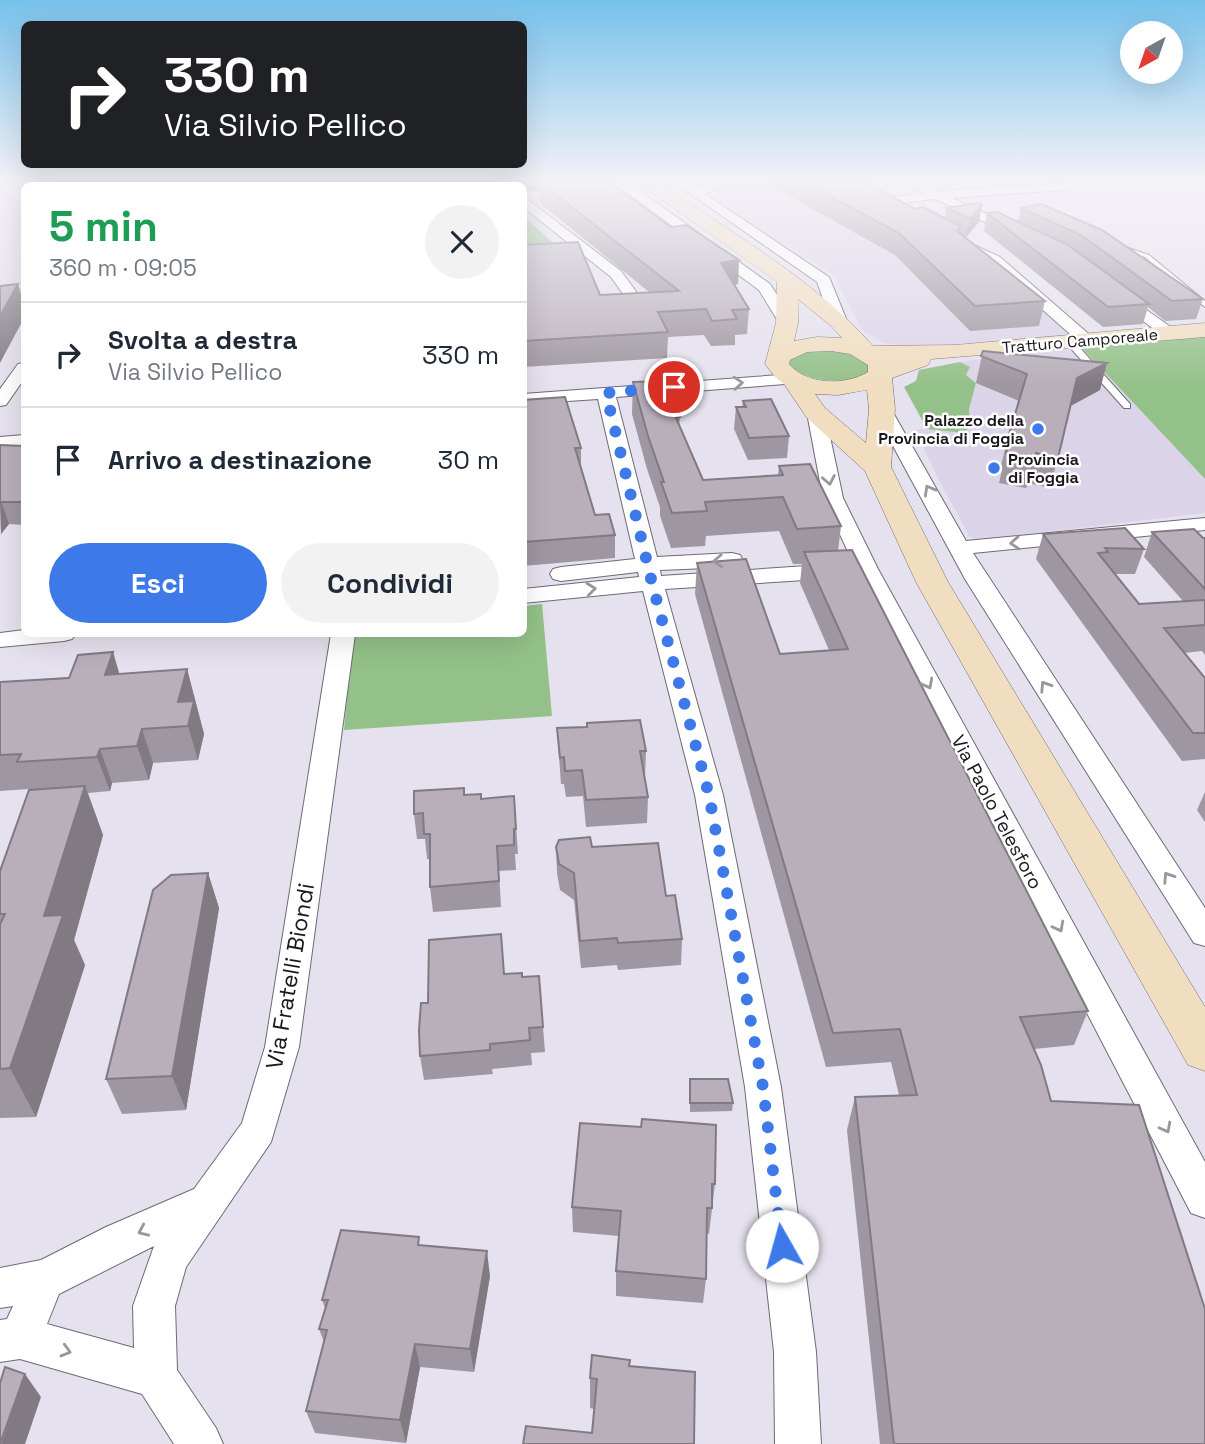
<!DOCTYPE html>
<html lang="it">
<head>
<meta charset="utf-8">
<style>
  body { margin:0; font-family:"Space Grotesk",sans-serif; background:#f2f2f3; color:#1f2937; height:100vh; display:flex; flex-direction:column; font-size:26px; white-space:nowrap }
  * { box-sizing:border-box; margin:0 }
  p { font-size:23px; color:#747a83 }
  .icon { flex:none; width:38px; height:38px; fill:none; stroke:currentColor; stroke-width:2; stroke-linecap:round; stroke-linejoin:round }
  .map { position:relative; flex:1; overflow:hidden }
  .sheet { position:absolute; left:21px; top:182px; width:506px; height:455px; display:flex; flex-direction:column; background:#fff; border-radius:10px; box-shadow:0 7px 28px #0002 }
  .sheet>* { flex:none }
  .guide { position:absolute; left:21px; top:21px; width:506px; height:147px; border-radius:10px; box-shadow:0 7px 28px #0002; background:#202124; color:#fff; overflow:hidden }
  .needle { width:46px; rotate:220deg }
  .controls { position:absolute; left:1120px; top:21px; display:grid; gap:14px }
  .controls a { display:grid; place-items:center; width:63px; height:63px; border-radius:50%; background:#fff; box-shadow:0 7px 28px #0002; font-size:35px }
  .pin { position:absolute; display:grid; place-items:center; width:60px; height:60px; color:#fff; margin:-30px; border:4px solid #fff; border-radius:50%; box-shadow:0 2px 7px #0007 }
  .me { position:absolute; width:77px; margin:-38px; rotate:353deg; stroke-linejoin:round; filter:drop-shadow(0 0 5px #0008) }
  .turn { display:flex; align-items:center; gap:24px; height:147px; padding:0 28px; font-size:32px }
  .turn .icon { width:91px; height:91px; stroke-width:2.5 }
  .turn b { display:block; font-size:49px; line-height:60px }
  .round { display:grid; place-items:center; flex:none; width:74px; height:74px; border-radius:37px; background:#f2f2f3 }
  .summary { display:flex; align-items:center; justify-content:space-between; height:119px; padding:0 28px }
  h1 { font-size:42px; font-weight:700; line-height:52px; color:#1e9e55 }
  .button { display:flex; gap:14px; margin-top:auto; padding:14px 28px }
  .button a { flex:1; height:80px; border-radius:42px; background:#3d79e8; color:#fff; font-size:28px; font-weight:700; line-height:80px; text-align:center }
  .button a+a { background:#f2f2f3; color:#1f2937 }
  ul { padding:0; list-style:none }
  li { display:flex; align-items:center; gap:21px; height:105px; padding:0 28px; border-top:2px solid #e0e1e3 }
  li div { flex:1 }
  li b { display:block; font-size:26px }
  li em { font-style:normal }
  .map>svg:first-child { display:block }
  .built { fill:#dbd4e8 }
  .green { fill:#94c189 }
  .lines { fill:none; stroke-linecap:round; stroke-linejoin:round }
  .lane-casing { stroke:#6e6a75; stroke-width:2 }
  .street-casing { stroke:#6e6a75; stroke-width:2 }
  .secondary-casing { stroke:#6e6a75; stroke-width:1 }
  .lane { fill:#fff; fill-rule:evenodd }
  .street { fill:#fff; fill-rule:evenodd }
  .secondary { fill:#f1dec0; fill-rule:evenodd }
  .wall { fill:#9e96a0 }
  .shaded-wall { fill:#817a82 }
  .building { fill:#b8afba; stroke:#817a82; stroke-width:2 }
  .oneway { stroke:#989799 }
  .route { stroke:#3d79e8; stroke-width:12; stroke-dasharray:0 21.6 }
  .poi-dot { fill:#3d79e8; stroke:#fff; stroke-width:2.5 }
  .labels { text-anchor:middle; dominant-baseline:central; stroke-width:5; stroke-linejoin:round; paint-order:stroke }
  .far-street-label { font-size:16px; fill:#1a181c; stroke:#fff }
  .far-poi-label { font-size:16px; font-weight:bold; fill:#1a181c; stroke:#fff; text-anchor:end }
  .street-label { font-size:19px; fill:#1a181c; stroke:#fff }
  .near-street-label { font-size:23px; fill:#1a181c; stroke:#fff }
</style>
</head>
<body>
<div class="map">
<svg width="1205" height="1444" viewBox="0 0 1205 1444">
  <rect width="100%" height="100%" fill="#e6e1ee"/>
  <!-- built -->
  <path class="built" d="M 687,183 L 837,183 L 984,258 L 1072,335 L 918,347 L 883,343 L 862,330 L 835,276 Z
    M 1079,345 L 1205,479 L 1205,513 L 978,540 L 969,536 L 938,478 L 915,430 L 970,420 L 969,409 L 976,383 L 966,375 L 970,367 L 960,362 Z"/>
  <!-- green -->
  <path class="green" d="M 523,215 L 569,258 L 523,260 Z
    M 1205,334 L 1205,479 L 1079,345 Z
    M 824,347 L 872,359 L 871,376 C 840,382 817,385 790,367 L 789,361 L 793,356 Z
    M 960,362 L 970,367 L 966,375 L 976,383 L 969,409 L 970,420 L 966,433 L 927,429 L 904,387 L 916,381 L 919,370 Z
    M 542,604 L 552,716 L 344,730 L 352,634 L 523,634 L 523,606 Z"/>
  <g class="lines">
    <!-- lane casing -->
    <g class="lane-casing">
      <path id="lane" d="M 1117,244 L 1149,255 L 1205,301 L 1205,307 L 1145,257 L 1115,247 L 1115,245 Z
        M 1066,339 L 1072,339 L 1130,404 L 1130,408 L 1124,408 L 1066,343 Z"/>
    </g>
    <!-- street casing -->
    <g class="street-casing">
      <path id="street" d="M 365,183 L 377,183 L 379,186 L 367,186 Z
        M 614,183 L 629,183 L 770,284 L 795,323 L 793,326 L 781,326 L 759,290 Z
        M 675,183 L 690,183 L 697,188 L 713,183 L 733,183 L 705,194 L 829,277 L 847,321 L 845,324 L 839,326 L 831,321 L 817,282 Z
        M 905,183 L 922,183 L 938,191 L 1070,183 L 1072,186 L 1066,190 L 952,198 L 1022,230 L 1022,236 L 1017,237 L 935,199 L 877,206 L 877,200 L 923,193 Z
        M 523,196 L 621,271 L 646,305 L 643,308 L 633,308 L 611,277 L 523,207 Z
        M 957,237 L 1000,257 L 1091,336 L 1093,339 L 1091,342 L 1079,342 L 990,263 L 952,244 L 950,241 Z
        M 1118,290 L 1175,330 L 1177,333 L 1175,336 L 1163,336 L 1113,298 L 1110,295 Z
        M 24,363 L 24,379 L 6,405 L 0,406 L 0,389 L 18,364 Z
        M 793,374 L 799,375 L 802,379 L 799,383 L 616,397 L 657,557 L 732,553 L 740,555 L 743,560 L 740,565 L 732,567 L 660,570 L 661,576 L 836,564 L 844,566 L 847,571 L 844,576 L 836,578 L 665,589 L 723,795 L 781,1087 L 816,1352 L 821,1444 L 775,1444 L 774,1352 L 745,1087 L 695,795 L 643,591 L 523,603 L 523,589 L 639,577 L 638,572 L 561,581 L 553,579 L 550,574 L 553,569 L 561,567 L 635,559 L 598,399 L 523,404 L 523,394 Z
        M 882,404 L 891,409 L 966,541 L 1205,518 L 1205,530 L 973,553 L 1205,908 L 1205,946 L 1194,943 L 965,579 L 873,409 Z
        M 816,408 L 825,413 L 843,498 L 878,569 L 1205,1162 L 1205,1218 L 1191,1213 L 856,569 L 823,498 L 807,413 Z
        M 24,435 L 24,447 L 0,449 L 0,437 Z
        M 24,630 L 24,634 L 76,634 L 72,639 L 64,641 L 0,647 L 0,633 Z
        M 331,634 L 355,634 L 299,1047 L 271,1142 L 186,1267 L 175,1306 L 177,1370 L 216,1428 L 223,1444 L 174,1444 L 142,1394 L 20,1359 L 0,1362 L 0,1320 L 7,1319 L 13,1306 L 0,1308 L 0,1268 L 41,1260 L 106,1227 L 194,1189 L 242,1123 L 265,1047 ZM 154,1246 L 133,1306 L 134,1348 L 47,1324 L 59,1294 Z"/>
    </g>
    <!-- secondary casing -->
    <g class="secondary-casing">
      <path id="secondary" d="M 0,183 L 20,183 L 18,187 L 0,190 Z
        M 639,183 L 659,183 C 732,233 814,279 873,346 L 955,345 L 1205,323 L 1205,337 L 931,359 L 928,365 L 892,378 L 895,409 L 891,467 L 948,582 L 1205,1007 L 1205,1071 L 1188,1065 L 916,582 L 865,471 L 807,418 L 784,384 L 775,377 L 765,364 L 776,323 L 777,282 ZM 798,299 L 831,326 L 842,338 L 817,337 L 794,341 L 798,323 ZM 831,351 L 850,354 L 868,365 L 868,372 C 845,386 807,385 789,364 L 790,360 L 807,352 ZM 867,390 L 869,409 L 866,443 L 825,408 L 815,394 L 838,395 Z"/>
    </g>
    <!-- lane -->
    <use href="#lane" class="lane"/>
    <!-- street -->
    <use href="#street" class="street"/>
    <!-- secondary -->
    <use href="#secondary" class="secondary"/>
  </g>
  <!-- wall -->
  <path class="wall" d="M 21,183 L 275,183 L 24,186 L 24,195 Z
    M 407,183 L 615,183 L 616,187 L 738,284 L 734,285 L 749,309 L 747,334 L 735,335 L 735,345 L 711,346 L 704,335 L 668,337 L 667,358 L 523,367 L 523,245 L 600,295 L 649,292 L 540,203 L 539,190 L 523,192 L 523,186 L 409,186 Z
    M 766,183 L 866,183 L 915,209 L 945,218 L 946,208 L 982,205 L 979,222 L 966,237 L 961,234 L 1045,301 L 1039,326 L 970,331 L 895,255 Z
    M 1041,204 L 1203,299 L 1196,319 L 1165,321 L 1148,307 L 1143,324 L 1103,327 L 984,231 L 987,213 L 1018,221 L 1021,208 Z
    M 983,351 L 1100,390 L 1071,406 L 1050,488 L 1028,483 L 1026,488 L 999,483 L 1002,470 L 1000,470 L 1007,441 L 1019,401 L 976,383 Z
    M 633,382 L 680,417 L 679,425 L 703,480 L 778,475 L 779,466 L 841,526 L 838,551 L 1088,1011 L 1074,1045 L 1034,1049 L 1051,1101 L 1205,1444 L 880,1444 L 847,1130 L 855,1097 L 899,1095 L 891,1062 L 826,1067 L 695,594 L 697,563 L 780,654 L 829,650 L 800,583 L 802,564 L 793,564 L 779,531 L 706,536 L 705,546 L 671,548 L 660,516 L 660,507 L 647,469 L 632,414 Z
    M 523,400 L 581,448 L 581,468 L 595,515 L 615,535 L 615,558 L 523,566 Z
    M 743,401 L 789,436 L 787,458 L 748,460 L 734,429 L 736,407 L 742,407 Z
    M 0,445 L 24,446 L 24,525 L 9,524 L 1,534 Z
    M 1152,532 L 1205,538 L 1205,655 L 1202,651 L 1184,653 L 1205,678 L 1205,759 L 1182,761 L 1036,559 L 1043,534 L 1144,549 L 1135,574 L 1115,574 L 1139,604 L 1183,601 L 1144,557 Z
    M 187,669 L 204,734 L 198,760 L 153,763 L 149,780 L 112,783 L 110,791 L 88,793 L 103,835 L 74,940 L 85,965 L 36,1117 L 0,1118 L 0,871 L 29,791 L 29,789 L 0,791 L 0,682 Z
    M 557,728 L 646,751 L 645,777 L 648,797 L 647,823 L 586,827 L 583,796 L 566,797 L 564,784 L 561,784 Z
    M 1205,792 L 1205,822 L 1197,810 Z
    M 465,795 L 482,799 L 514,796 L 518,854 L 515,854 L 516,870 L 499,871 L 501,907 L 433,912 L 430,887 L 430,859 L 427,859 L 425,839 L 417,839 L 414,814 Z
    M 556,847 L 592,847 L 666,896 L 682,939 L 681,965 L 618,970 L 617,965 L 581,968 L 574,900 L 560,890 L 557,873 Z
    M 208,873 L 219,908 L 186,1110 L 122,1114 L 106,1079 Z
    M 504,974 L 522,977 L 543,1027 L 545,1052 L 531,1053 L 532,1065 L 492,1069 L 493,1074 L 424,1080 L 420,1056 L 428,1003 Z
    M 690,1079 L 733,1103 L 732,1111 L 690,1112 Z
    M 580,1123 L 715,1184 L 709,1234 L 707,1233 L 706,1279 L 703,1303 L 616,1296 L 616,1271 L 619,1236 L 573,1232 L 572,1207 Z
    M 421,1245 L 490,1276 L 474,1372 L 420,1367 L 406,1443 L 315,1433 L 306,1411 L 324,1342 L 319,1329 L 325,1308 L 322,1300 Z
    M 629,1366 L 694,1444 L 592,1433 L 594,1409 L 590,1408 L 590,1378 Z"/>
  <!-- shaded-wall -->
  <path class="shaded-wall" d="M 508,183 L 539,183 L 539,190 L 523,192 L 523,186 L 492,186 Z
    M 982,205 L 979,222 L 966,237 L 970,219 Z
    M 739,260 L 738,284 L 719,287 L 721,263 Z
    M 18,284 L 24,304 L 24,318 L 0,363 L 0,316 Z
    M 1107,363 L 1100,390 L 1070,406 L 1077,378 Z
    M 1036,453 L 1028,483 L 1026,488 L 1034,458 Z
    M 1,501 L 9,524 L 1,534 L 0,502 Z
    M 113,652 L 123,686 L 105,675 Z
    M 187,669 L 204,734 L 198,760 L 188,726 L 178,702 Z
    M 142,729 L 153,763 L 149,780 L 137,746 Z
    M 100,749 L 112,783 L 110,791 L 97,757 Z
    M 85,786 L 103,835 L 74,940 L 85,965 L 36,1117 L 10,1068 L 44,916 Z
    M 208,873 L 219,908 L 186,1110 L 172,1076 Z
    M 487,1251 L 490,1276 L 474,1372 L 470,1349 Z
    M 415,1344 L 420,1367 L 406,1443 L 400,1420 Z
    M 25,1374 L 41,1397 L 25,1444 L 1,1444 Z"/>
  <!-- building -->
  <path class="building" d="M 23,183 L 275,183 L 278,186 L 24,186 L 24,187 Z
    M 417,183 L 508,183 L 492,186 L 420,186 Z
    M 541,183 L 615,183 L 612,184 L 671,227 L 686,225 L 739,260 L 721,263 L 749,309 L 732,310 L 737,319 L 712,321 L 706,309 L 658,312 L 668,332 L 523,341 L 523,245 L 578,242 L 600,295 L 679,291 Z
    M 805,183 L 866,183 L 915,209 L 923,207 L 961,226 L 957,231 L 1045,301 L 975,306 L 899,233 Z
    M 979,203 L 982,205 L 970,219 L 946,208 Z
    M 1041,204 L 1102,230 L 1203,299 L 1172,301 L 1081,235 L 1021,208 Z
    M 997,212 L 1068,245 L 1149,304 L 1108,307 L 987,213 Z
    M 18,284 L 0,316 L 0,286 Z
    M 983,351 L 1107,363 L 1077,378 L 1058,458 L 1036,453 L 1034,458 L 1006,453 L 1010,441 L 1007,441 L 1027,374 L 981,356 Z
    M 667,381 L 680,417 L 676,418 L 703,480 L 783,475 L 779,466 L 810,464 L 841,526 L 797,529 L 783,497 L 705,502 L 707,511 L 672,513 L 661,482 L 664,482 L 648,436 L 633,382 Z
    M 565,397 L 581,448 L 575,448 L 595,515 L 609,514 L 615,535 L 523,542 L 523,400 Z
    M 771,399 L 789,436 L 749,438 L 736,407 L 746,407 L 743,401 Z
    M 0,445 L 24,446 L 24,502 L 0,502 Z
    M 1125,528 L 1144,549 L 1105,548 L 1108,552 L 1098,553 L 1139,604 L 1205,600 L 1205,625 L 1164,628 L 1205,678 L 1205,733 L 1193,733 L 1043,534 Z
    M 1194,529 L 1203,538 L 1205,538 L 1205,589 L 1152,532 Z
    M 852,550 L 1088,1011 L 1020,1017 L 1041,1065 L 1051,1101 L 1139,1105 L 1205,1309 L 1205,1444 L 894,1444 L 855,1097 L 917,1095 L 900,1029 L 833,1033 L 697,563 L 746,559 L 780,654 L 848,649 L 804,552 Z
    M 113,652 L 105,675 L 187,669 L 178,702 L 194,701 L 188,726 L 142,729 L 137,746 L 100,749 L 97,757 L 17,762 L 21,754 L 0,755 L 0,682 L 69,678 L 78,655 Z
    M 640,720 L 646,751 L 640,751 L 648,797 L 586,800 L 582,770 L 565,771 L 564,757 L 560,758 L 557,728 L 587,727 L 587,723 Z
    M 85,786 L 44,916 L 63,915 L 10,1068 L 0,1069 L 0,924 L 5,914 L 0,914 L 0,871 L 29,790 Z
    M 464,788 L 464,795 L 481,794 L 481,799 L 514,796 L 516,829 L 514,829 L 514,845 L 497,846 L 499,881 L 430,887 L 430,834 L 424,834 L 423,813 L 414,814 L 414,791 Z
    M 590,837 L 592,847 L 658,843 L 666,896 L 675,895 L 682,939 L 618,943 L 617,938 L 580,941 L 574,873 L 559,864 L 556,847 L 559,840 Z
    M 208,873 L 172,1076 L 106,1079 L 153,890 L 171,875 Z
    M 501,934 L 504,974 L 522,973 L 522,977 L 539,976 L 543,1027 L 529,1028 L 530,1040 L 490,1044 L 490,1050 L 420,1056 L 419,1030 L 421,1003 L 428,1003 L 429,940 Z
    M 690,1079 L 728,1079 L 733,1103 L 690,1103 Z
    M 642,1119 L 716,1125 L 715,1184 L 712,1184 L 712,1208 L 707,1208 L 706,1279 L 616,1271 L 621,1211 L 572,1207 L 580,1123 L 641,1127 Z
    M 341,1230 L 419,1237 L 418,1245 L 487,1251 L 470,1349 L 415,1344 L 400,1420 L 306,1411 L 327,1330 L 319,1329 L 328,1300 L 322,1300 Z
    M 592,1355 L 630,1360 L 629,1366 L 695,1372 L 694,1444 L 523,1444 L 526,1426 L 592,1433 L 597,1379 L 590,1378 Z
    M 5,1367 L 25,1374 L 0,1444 L 0,1383 Z"/>
  <!-- one-way arrows -->
  <defs><path id="oneway-chevron" d="M-2-3.5L2.5 0L-2 3.5" fill="none" stroke-width="1.6" stroke-linecap="round" stroke-linejoin="round" transform="scale(1.75)"/></defs>
  <g class="oneway">
    <use href="#oneway-chevron" transform="translate(738 383) rotate(-4)"/>
    <use href="#oneway-chevron" transform="translate(829 480) rotate(79)"/>
    <use href="#oneway-chevron" transform="translate(929 490) rotate(-119)"/>
    <use href="#oneway-chevron" transform="translate(1015 543) rotate(176)"/>
    <use href="#oneway-chevron" transform="translate(718 561) rotate(177)"/>
    <use href="#oneway-chevron" transform="translate(591 589) rotate(-6)"/>
    <use href="#oneway-chevron" transform="translate(928 684) rotate(62)"/>
    <use href="#oneway-chevron" transform="translate(1045 686) rotate(-123)"/>
    <use href="#oneway-chevron" transform="translate(1168 877) rotate(-123)"/>
    <use href="#oneway-chevron" transform="translate(1059 927) rotate(62)"/>
    <use href="#oneway-chevron" transform="translate(1166 1128) rotate(62)"/>
    <use href="#oneway-chevron" transform="translate(143 1231) rotate(156)"/>
    <use href="#oneway-chevron" transform="translate(66 1351) rotate(16)"/>
  </g>
  <!-- sky -->
  <linearGradient id="sky" x2="0" y2="1"><stop stop-color="#77c1ec"/><stop offset="0.47" stop-color="#f4f2f7"/><stop offset="1" stop-color="#f4f2f7" stop-opacity="0"/></linearGradient>
  <rect width="1205" height="386" fill="url(#sky)"/>
  <g class="lines">
    <!-- route -->
    <path class="route" d="M 674,387 L 606,393 L 652,583 L 709,795 L 763,1087 L 782,1246"/>
  </g>
  <!-- markers -->
  <g class="poi-dot">
    <circle cx="1038" cy="429" r="7"/>
    <circle cx="994" cy="468" r="7"/>
  </g>
  <g class="labels">
    <!-- far-street labels -->
    <g class="far-street-label">
      <text transform="translate(1080 341) rotate(-5)">Tratturo Camporeale</text>
    </g>
    <!-- far-poi labels -->
    <g class="far-poi-label">
      <text x="1024" y="420">Palazzo della<tspan x="1024" dy="18">Provincia di Foggia</tspan></text>
      <text x="1008" y="459" text-anchor="start">Provincia<tspan x="1008" dy="18">di Foggia</tspan></text>
    </g>
    <!-- street labels -->
    <g class="street-label">
      <text transform="translate(997 812) rotate(62)">Via Paolo Telesforo</text>
    </g>
    <!-- near-street labels -->
    <g class="near-street-label">
      <text transform="translate(290 976) rotate(-80)">Via Fratelli Biondi</text>
    </g>
  </g>
</svg>
<div class="controls">
<a><svg class="needle" viewBox="-14 -14 28 28"><path d="M0-13l5 13h-10z" fill="#e53935"/><path d="M0 13l5-13h-10z" fill="#747a83"/></svg></a>
</div>
<div class="pin" style="left:674px;top:387px;background:#d93025"><svg class="icon" aria-label="arrive" viewBox="0 0 24 24"><path d="M6 21V4h12l-3 4 3 4H6"/></svg></div>
<svg class="me" style="left:782px;top:1246px" viewBox="-20 -20 40 40"><circle r="19" fill="#fff"/><path d="M0-13L10 11 0 6-10 11z" fill="#3d79e8"/></svg>
<div class="guide">
<div class="turn"><svg class="icon" aria-label="right" viewBox="0 0 24 24"><path d="M7 20v-9h11M14 6l5 5-5 5"/></svg><div><b>330 m</b>Via Silvio Pellico</div></div>
</div>
<section class="sheet">
<div class="summary"><div><h1>5 min</h1><p>360 m · 09:05</p></div><a class="round"><svg class="icon" aria-label="close" viewBox="0 0 24 24"><path d="M6 6l12 12M18 6L6 18"/></svg></a></div>
<ul>
<li><svg class="icon" aria-label="right" viewBox="0 0 24 24"><path d="M7 20v-9h11M14 6l5 5-5 5"/></svg><div><b>Svolta a destra</b><p>Via Silvio Pellico</p></div><em>330 m</em></li>
<li><svg class="icon" aria-label="arrive" viewBox="0 0 24 24"><path d="M6 21V4h12l-3 4 3 4H6"/></svg><div><b>Arrivo a destinazione</b></div><em>30 m</em></li>
</ul>
<div class="button"><a>Esci</a><a>Condividi</a></div>
</section>
</div>
</body>
</html>
